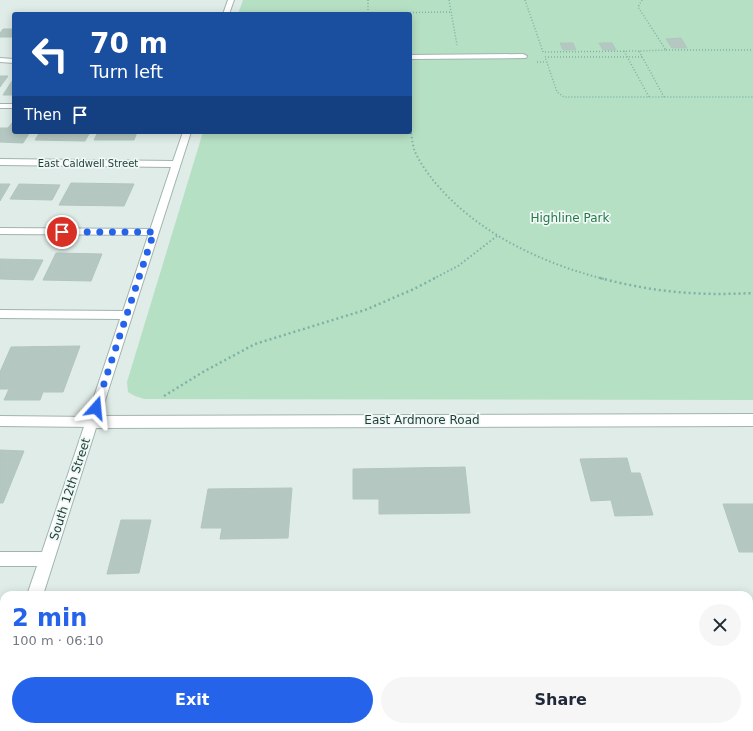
<!DOCTYPE html>
<html lang="en">
<head>
<meta charset="utf-8">
<style>
  body { margin:0; font-family:"DejaVu Sans",sans-serif; background:#f6f6f7; color:#1f2937; height:100vh; display:flex; flex-direction:column; font-size:15px; white-space:nowrap }
  * { box-sizing:border-box; margin:0 }
  p { font-size:13px; color:#747a83 }
  .icon { flex:none; width:22px; height:22px; fill:none; stroke:currentColor; stroke-width:2; stroke-linecap:round; stroke-linejoin:round }
  .map { position:relative; flex:1; overflow:hidden }
  .panel { position:absolute; left:0px; top:591px; width:753px; height:140px; display:flex; flex-direction:column; background:#fff; border-radius:12px 12px 0 0; box-shadow:0 2px 10px #0003 }
  .panel>* { flex:none }
  .guide { position:absolute; left:12px; top:12px; width:400px; height:122px; border-radius:4px; box-shadow:0 2px 10px #0003; background:#1a4fa0; color:#fff; overflow:hidden }
  .pin { position:absolute; display:grid; place-items:center; width:34px; height:34px; color:#fff; margin:-17px; border:2px solid #fff; border-radius:50%; box-shadow:0 1px 4px #0007 }
  .me { position:absolute; width:44px; margin:-22px; rotate:18deg; stroke-linejoin:round; filter:drop-shadow(0 0 3px #0008) }
  .turn { display:flex; align-items:center; gap:14px; height:84px; padding:0 12px; font-size:18px }
  .turn .icon { width:52px; height:52px; stroke-width:2.5 }
  .turn b { display:block; font-size:28px; line-height:34px }
  .then { display:flex; align-items:center; height:38px; padding:0 12px; background:#0003; gap:8px; font-size:15px }
  .round { display:grid; place-items:center; flex:none; width:42px; height:42px; border-radius:21px; background:#f6f6f7 }
  .overview { display:flex; align-items:center; justify-content:space-between; height:68px; padding:0 12px }
  h1 { font-size:24px; font-weight:700; line-height:30px; color:#2563eb }
  .primary-button { display:flex; gap:8px; margin-top:auto; padding:8px 12px }
  .primary-button a { flex:1; height:46px; border-radius:24px; background:#2563eb; color:#fff; font-size:16px; font-weight:700; line-height:46px; text-align:center }
  .primary-button a+a { background:#f6f6f7; color:#1f2937 }
  .map>svg:first-child { display:block }
  .green { fill:#b6e0c4 }
  .building { fill:#b4c7c0; stroke:#b1c6bf }
  .lines { fill:none; stroke-linecap:round; stroke-linejoin:round }
  .lane-casing { stroke:#a1b4af; stroke-width:2 }
  .street-casing { stroke:#a1b4af; stroke-width:2 }
  .path-far2 { stroke:#7cb3a6; stroke-width:1.5; stroke-dasharray:1 2; stroke-linecap:butt }
  .path-far1 { stroke:#7cb3a6; stroke-width:2; stroke-dasharray:1.5 2.5; stroke-linecap:butt }
  .path { stroke:#7cb3a6; stroke-width:2.5; stroke-dasharray:2 3; stroke-linecap:butt }
  .lane { fill:#fff; fill-rule:evenodd }
  .street { fill:#fff; fill-rule:evenodd }
  .route { stroke:#2563eb; stroke-width:7; stroke-dasharray:0 12.6 }
  .labels { text-anchor:middle; dominant-baseline:central; stroke-width:3.5; stroke-linejoin:round; paint-order:stroke }
  .far-street-label { font-size:10px; fill:#1e3e38; stroke:#f0f8f5 }
  .park-label { font-size:12px; fill:#25794b; stroke:#f0f8f5 }
  .street-label { font-size:12px; fill:#1e3e38; stroke:#f0f8f5 }
</style>
</head>
<body>
<div class="map">
<svg width="753" height="731" viewBox="0 0 753 731">
  <rect width="100%" height="100%" fill="#dfece7"/>
  <!-- green -->
  <path class="green" d="M 243,0 L 753,0 L 753,400 L 144,399 L 135,396 L 128,392 L 127,382 L 203,132 L 410,132 L 410,14 L 238,14 Z"/>
  <!-- building -->
  <path class="building" d="M 3,29 L 14,29 L 14,37 L 0,37 L 0,33 Z
    M 681,38 L 687,48 L 672,48 L 666,39 Z
    M 560,43 L 573,43 L 576,50 L 563,50 Z
    M 599,43 L 612,43 L 616,50 L 603,50 Z
    M 0,76 L 8,76 L 0,87 Z
    M 14,78 L 14,95 L 3,95 Z
    M 12,123 L 14,123 L 14,132 L 30,132 L 23,143 L 0,142 L 0,128 L 8,128 Z
    M 40,132 L 90,132 L 85,141 L 35,140 Z
    M 98,132 L 137,132 L 134,140 L 94,140 Z
    M 71,183 L 134,184 L 124,206 L 59,205 Z
    M 0,184 L 10,184 L 0,201 Z
    M 19,184 L 60,185 L 52,200 L 10,199 Z
    M 56,253 L 102,254 L 91,281 L 43,280 Z
    M 0,259 L 43,260 L 33,280 L 0,279 Z
    M 80,346 L 63,392 L 43,392 L 40,400 L 4,400 L 9,389 L 0,389 L 0,372 L 11,347 Z
    M 0,450 L 24,451 L 3,503 L 0,503 Z
    M 627,458 L 631,473 L 640,473 L 653,515 L 615,516 L 611,500 L 591,501 L 580,459 Z
    M 465,467 L 470,513 L 379,514 L 379,499 L 353,499 L 353,469 Z
    M 292,488 L 288,538 L 220,539 L 222,528 L 201,528 L 208,489 Z
    M 723,504 L 753,504 L 753,552 L 739,552 Z
    M 121,520 L 151,520 L 139,573 L 107,574 Z"/>
  <g class="lines">
    <!-- lane casing -->
    <g class="lane-casing">
      <path id="lane" d="M 0,104 L 14,104 L 14,108 L 0,108 Z
        M 0,228 L 154,229 L 158,232 L 154,235 L 0,234 Z
        M 0,416 L 92,417 L 96,419 L 97,422 L 96,425 L 92,427 L 0,426 Z"/>
    </g>
    <!-- street casing -->
    <g class="street-casing">
      <path id="street" d="M 228,0 L 234,0 L 229,14 L 223,14 Z
        M 523,54 L 527,56 L 526,58 L 410,59 L 410,55 Z
        M 0,58 L 14,59 L 14,63 L 0,62 Z
        M 183,132 L 191,132 L 100,416 L 753,414 L 753,426 L 96,428 L 43,595 L 27,595 L 37,566 L 0,566 L 0,552 L 42,552 L 120,319 L 0,318 L 0,310 L 123,311 L 171,167 L 0,165 L 0,159 L 173,161 Z
        M 4,681 L 4,709 L 0,710 L 0,682 Z"/>
    </g>
    <!-- path-far2 -->
    <path class="path-far2" d="M 368,0 L 368,14
      M 449,0 L 457,45
      M 525,0 L 543,52 L 639,51
      M 642,0 L 638,7 L 666,50 L 639,51 L 664,97
      M 368,13 L 451,12
      M 666,50 L 753,50
      M 624,51 L 649,97
      M 642,57 L 545,57 L 557,92 L 564,97 L 753,97
      M 537,62 L 546,62"/>
    <!-- path-far1 -->
    <path class="path-far1" d="M 410,125 C 411,133 412,141 414,149 C 418,160 426,171 433,180 C 475,232 541,263 604,279
      M 433,279 L 458,266 L 497,236"/>
    <!-- path -->
    <path class="path" d="M 600,278 C 653,292 698,296 753,293
      M 164,396 L 203,372 L 255,344 L 365,310 L 414,289 L 435,278"/>
    <!-- lane -->
    <use href="#lane" class="lane"/>
    <!-- street -->
    <use href="#street" class="street"/>
  </g>
  <g class="lines">
    <!-- route -->
    <path class="route" d="M 62,232 L 154,232 L 96,408"/>
  </g>
  <g class="labels">
    <!-- far-street labels -->
    <g class="far-street-label">
      <text x="88" y="163">East Caldwell Street</text>
    </g>
    <!-- park labels -->
    <g class="park-label">
      <text x="570" y="218">Highline Park</text>
    </g>
    <!-- street labels -->
    <g class="street-label">
      <text x="422" y="420">East Ardmore Road</text>
      <text transform="translate(70 489) rotate(-72)">South 12th Street</text>
    </g>
  </g>
</svg>
<div class="pin" style="left:62px;top:232px;background:#d93025"><svg class="icon" aria-label="arrive" viewBox="0 0 24 24"><path d="M6 21V4h12l-3 4 3 4H6"/></svg></div>
<svg class="me" style="left:96px;top:408px" viewBox="-20 -20 40 40"><path d="M0-17L14 15 0 8-14 15z" fill="#2563eb" stroke="#fff" stroke-width="4"/></svg>
<div class="guide">
<div class="turn"><svg class="icon" aria-label="left" viewBox="0 0 24 24"><path d="M17 20v-9H6M10 6l-5 5 5 5"/></svg><div><b>70 m</b>Turn left</div></div>
<div class="then">Then<svg class="icon" aria-label="arrive" viewBox="0 0 24 24"><path d="M6 21V4h12l-3 4 3 4H6"/></svg></div>
</div>
<section class="panel">
<div class="overview"><div><h1>2 min</h1><p>100 m · 06:10</p></div><a class="round"><svg class="icon" aria-label="close" viewBox="0 0 24 24"><path d="M6 6l12 12M18 6L6 18"/></svg></a></div>
<div class="primary-button"><a>Exit</a><a>Share</a></div>
</section>
</div>
</body>
</html>
